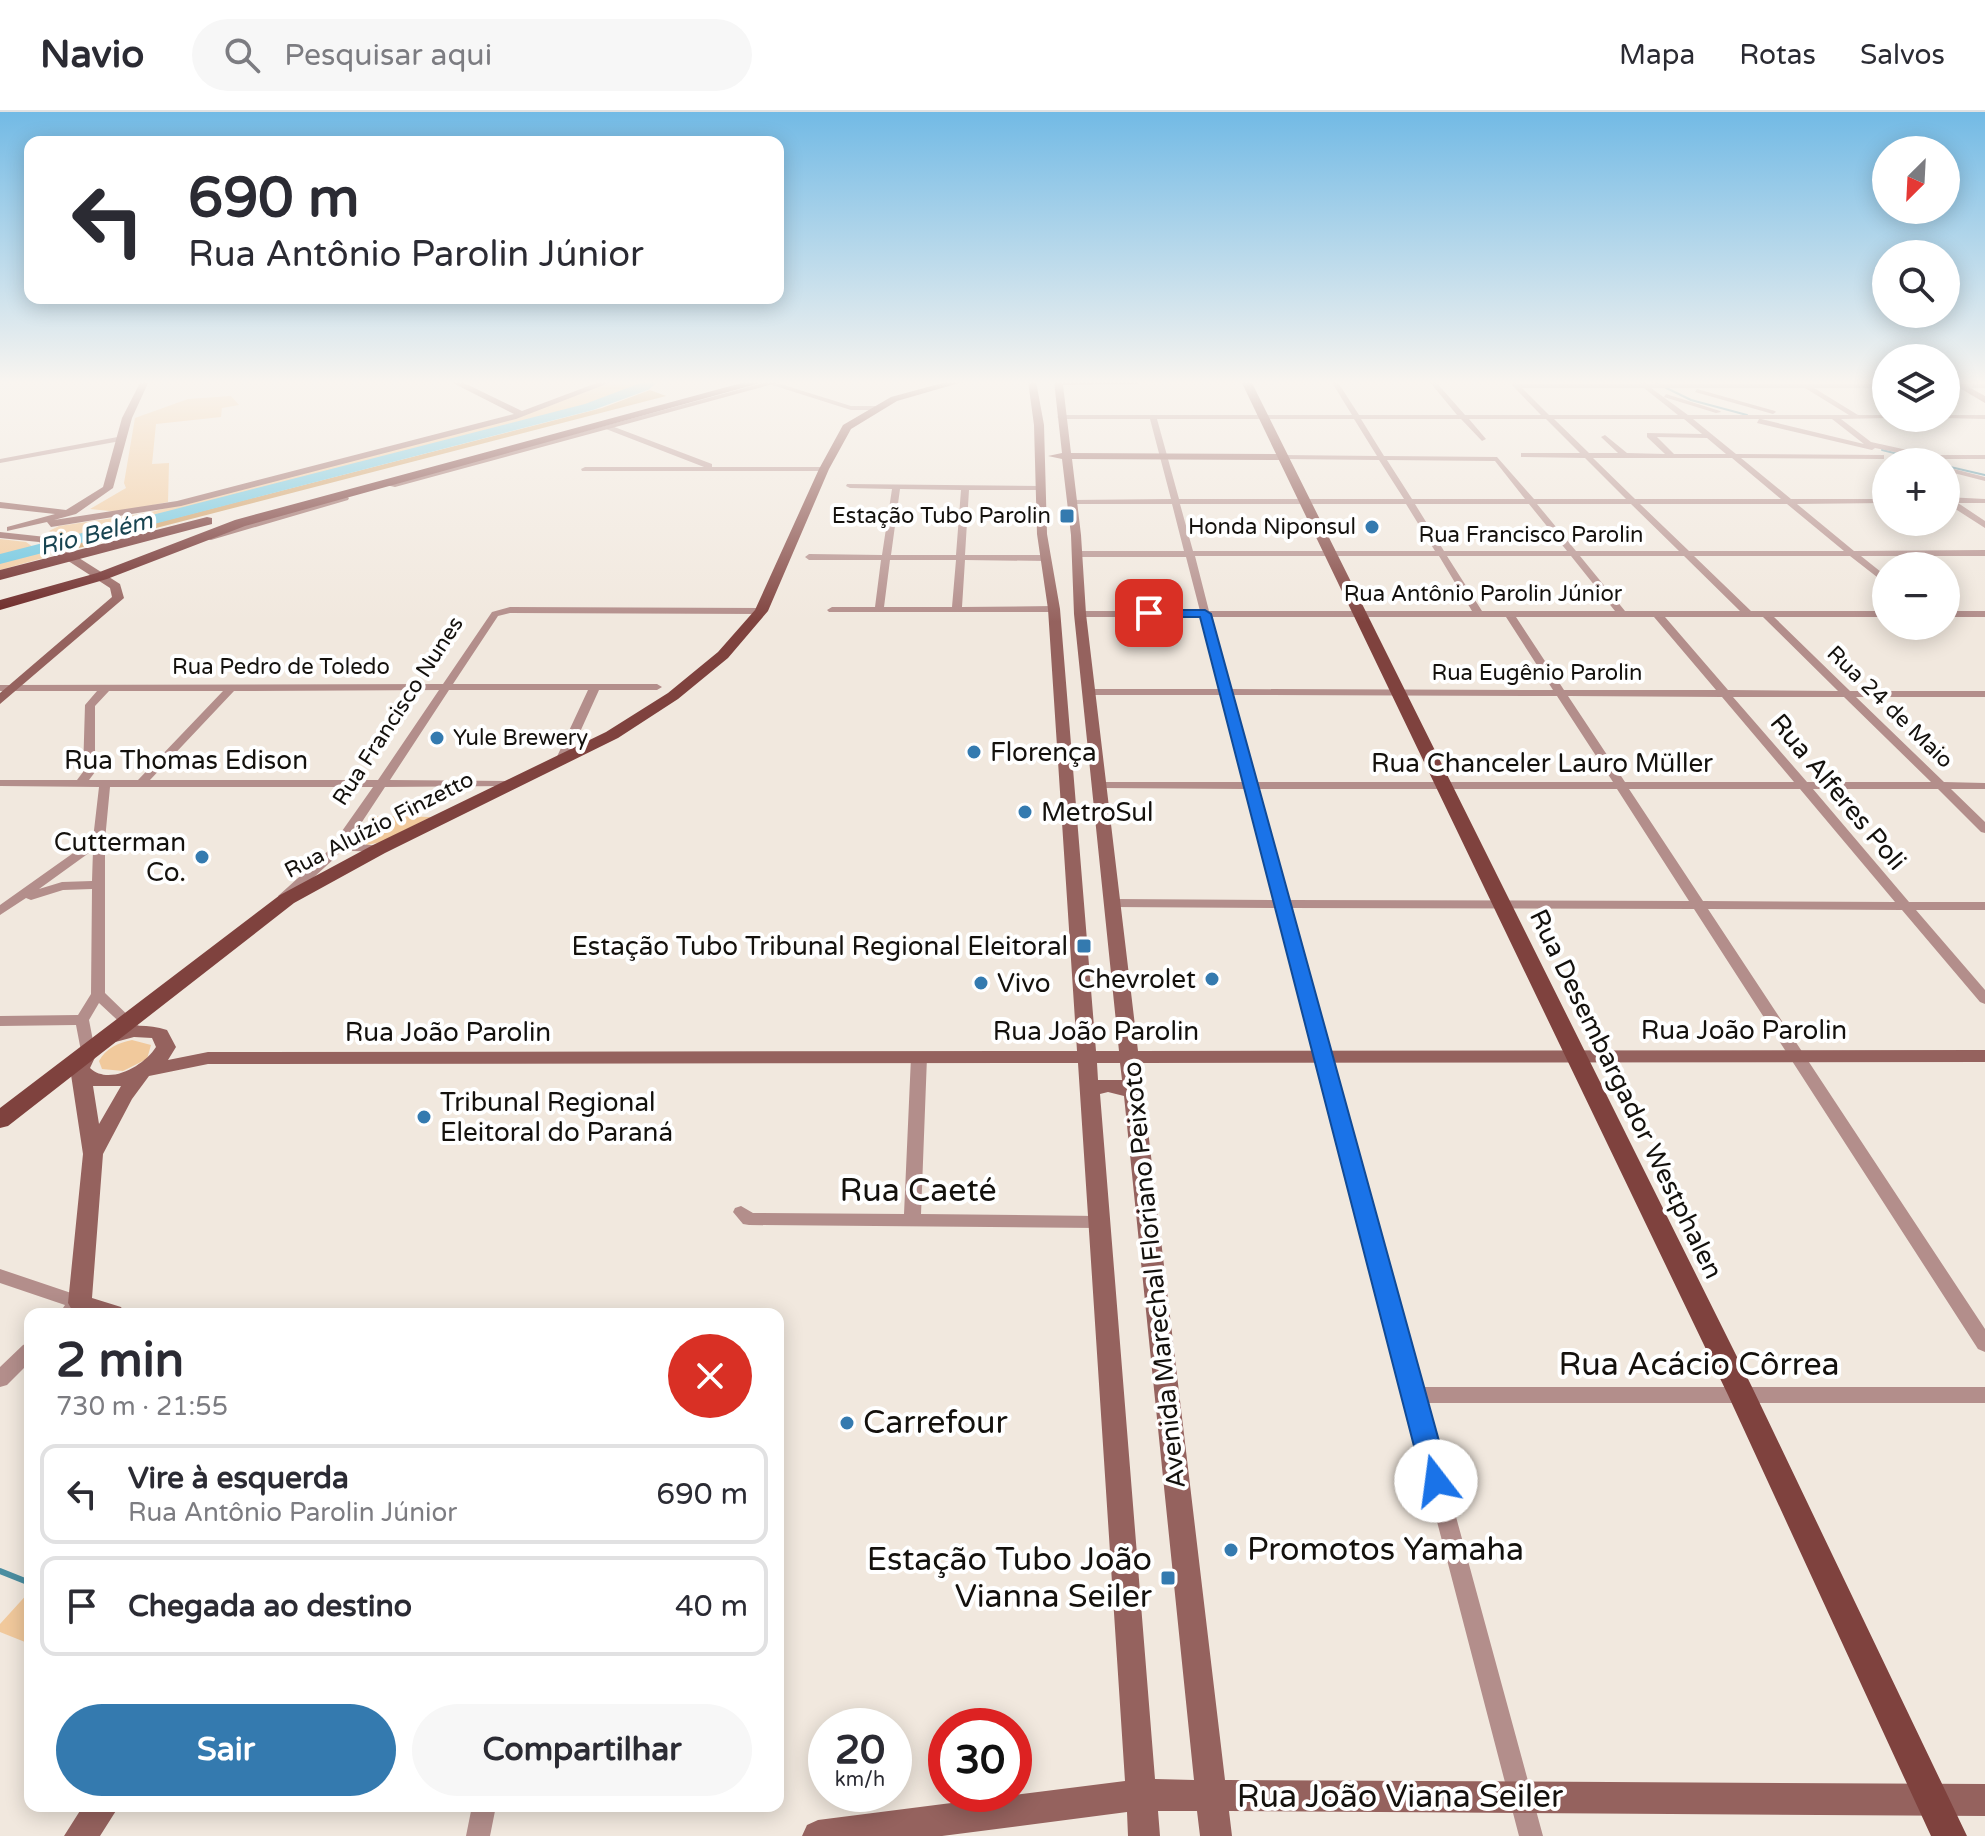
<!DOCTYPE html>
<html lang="pt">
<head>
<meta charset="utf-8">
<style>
  body { margin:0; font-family:"Varela Round",sans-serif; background:#f7f7f7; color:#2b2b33; height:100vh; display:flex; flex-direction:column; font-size:30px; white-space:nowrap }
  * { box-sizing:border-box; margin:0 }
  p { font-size:26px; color:#7c7c81 }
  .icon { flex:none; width:44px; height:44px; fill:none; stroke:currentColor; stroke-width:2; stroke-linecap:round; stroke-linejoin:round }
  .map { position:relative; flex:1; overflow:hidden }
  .side { position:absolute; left:24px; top:1196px; width:760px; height:504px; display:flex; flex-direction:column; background:#fff; border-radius:16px; box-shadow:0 4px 20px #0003 }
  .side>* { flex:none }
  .top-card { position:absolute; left:24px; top:24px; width:760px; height:168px; border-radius:16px; box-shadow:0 4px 20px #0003; background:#fff; color:#2b2b33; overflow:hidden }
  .needle { width:52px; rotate:204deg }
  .controls { position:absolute; left:1872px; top:24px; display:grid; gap:16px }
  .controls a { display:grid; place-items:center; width:88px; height:88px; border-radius:50%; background:#fff; box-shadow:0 4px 20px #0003; font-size:40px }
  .speed { position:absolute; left:808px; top:1596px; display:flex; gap:16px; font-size:40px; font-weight:700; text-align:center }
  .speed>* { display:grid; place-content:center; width:104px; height:104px; border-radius:50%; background:#fff; box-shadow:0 4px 20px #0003; line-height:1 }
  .speed small { font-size:20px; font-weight:400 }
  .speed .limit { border:12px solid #d22; background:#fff; color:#111 }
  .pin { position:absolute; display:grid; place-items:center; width:68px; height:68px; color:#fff; margin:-34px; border-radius:16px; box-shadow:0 4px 12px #0006 }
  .me { position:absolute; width:88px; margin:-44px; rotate:345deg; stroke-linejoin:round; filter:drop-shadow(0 0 6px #0008) }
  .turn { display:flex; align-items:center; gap:28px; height:168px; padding:0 32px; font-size:36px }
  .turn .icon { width:104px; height:104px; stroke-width:2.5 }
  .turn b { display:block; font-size:56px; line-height:68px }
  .round { display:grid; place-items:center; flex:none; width:84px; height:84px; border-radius:42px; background:#f7f7f7 }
  .head { display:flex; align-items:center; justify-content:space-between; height:136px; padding:0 32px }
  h1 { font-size:48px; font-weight:700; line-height:60px }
  .button { display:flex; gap:16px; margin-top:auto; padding:16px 32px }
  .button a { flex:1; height:92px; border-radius:48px; background:#347aaf; color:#fff; font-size:32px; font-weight:700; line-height:92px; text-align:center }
  .button a+a { background:#f7f7f7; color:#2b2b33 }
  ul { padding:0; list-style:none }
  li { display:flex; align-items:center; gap:24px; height:100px; margin:0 16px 12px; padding:0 16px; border:4px solid #e1e1e2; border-radius:16px }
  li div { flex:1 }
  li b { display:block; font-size:30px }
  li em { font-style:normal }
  header { display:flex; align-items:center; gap:48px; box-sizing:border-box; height:112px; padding:0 40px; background:#fff; border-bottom:2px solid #e1e1e2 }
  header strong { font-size:38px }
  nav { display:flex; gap:44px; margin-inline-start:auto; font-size:28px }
  .search { width:560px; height:72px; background:#f7f7f7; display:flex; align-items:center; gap:20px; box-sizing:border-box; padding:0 28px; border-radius:44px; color:#7c7c81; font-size:30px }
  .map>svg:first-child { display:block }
  .green { fill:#f1c99c }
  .forest { fill:#ce9a5d }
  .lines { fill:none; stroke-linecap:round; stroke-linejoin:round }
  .stream-far1 { stroke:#4b8ea1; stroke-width:2 }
  .stream { stroke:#4b8ea1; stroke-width:6 }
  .river { fill:#62c3e0; fill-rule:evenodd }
  .street { fill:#b38e8b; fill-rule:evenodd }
  .secondary { fill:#95625e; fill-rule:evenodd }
  .primary { fill:#7f423e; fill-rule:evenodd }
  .highway { fill:#6a2524; fill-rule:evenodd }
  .route { fill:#1a73e8; stroke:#114b97; stroke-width:2 }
  .poi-dot { fill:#347aaf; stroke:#fff; stroke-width:3 }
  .labels { text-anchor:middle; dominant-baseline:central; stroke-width:8; stroke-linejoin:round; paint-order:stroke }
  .far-poi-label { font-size:22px; fill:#14110d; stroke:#fff; text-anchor:end }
  .far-street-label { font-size:22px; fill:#14110d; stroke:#fff }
  .far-water-label { font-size:24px; font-style:italic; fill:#184451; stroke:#fff }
  .poi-label { font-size:26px; fill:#14110d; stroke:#fff; text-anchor:start }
  .street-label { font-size:26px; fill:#14110d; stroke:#fff }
  .near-street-label { font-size:32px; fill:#14110d; stroke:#fff }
  .near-poi-label { font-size:32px; fill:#14110d; stroke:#fff; text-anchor:start }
</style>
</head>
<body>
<header>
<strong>Navio</strong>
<div class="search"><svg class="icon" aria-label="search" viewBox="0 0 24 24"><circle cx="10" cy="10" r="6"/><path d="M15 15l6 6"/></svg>Pesquisar aqui</div>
<nav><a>Mapa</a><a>Rotas</a><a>Salvos</a></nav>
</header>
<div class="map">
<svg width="1985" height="1724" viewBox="0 0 1985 1724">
  <rect width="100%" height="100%" fill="#f1e8de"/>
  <!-- green -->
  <path class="green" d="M 614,269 L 644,269 L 626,281 L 588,294 L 64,427 L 49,419 L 59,414 L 147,401 L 512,307 Z
    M 231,284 L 239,293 L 222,296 L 221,305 L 156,312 L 152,352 L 169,351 L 168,390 L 119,400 L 90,397 L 126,376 L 124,371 L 135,306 L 188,287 Z
    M 0,427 L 26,430 L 47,445 L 0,458 Z
    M 375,704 L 431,705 L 381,730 L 367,733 L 361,728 Z
    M 132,928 L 151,933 L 147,947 L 123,959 L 102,957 L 99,949 C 106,936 118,931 132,928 Z
    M 30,1479 L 30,1532 L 0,1520 L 0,1512 Z"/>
  <!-- forest -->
  <path class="forest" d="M 650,278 L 666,284 L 79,436 L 74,432 L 602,296 Z"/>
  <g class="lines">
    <!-- stream-far1 -->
    <path class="stream-far1" d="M 1652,269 L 1691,288 L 1747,303
      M 1882,338 L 1931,350
      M 1946,354 L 1985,363"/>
    <!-- stream -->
    <path class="stream" d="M 0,1459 L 30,1471"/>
    <!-- river -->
    <path class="river" d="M 646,269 L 659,269 L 648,278 L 593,298 L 0,452 L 0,442 L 585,292 Z"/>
    <!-- street -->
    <path class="street" d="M 771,269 L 851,294 L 875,294 L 878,296 L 875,298 L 851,298 L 769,272 Z
      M 1331,269 L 1337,269 L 1359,303 L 1457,303 L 1429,269 L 1435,269 L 1465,303 L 1541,303 L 1512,273 L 1514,270 L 1518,272 L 1640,272 L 1639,269 L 1645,269 L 1647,272 L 1886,272 L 1886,276 L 1814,276 L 1858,303 L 1886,303 L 1886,306 L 1888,306 L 1841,307 L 1871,330 L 1930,343 L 1985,343 L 1985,347 L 1930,347 L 1875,336 L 1872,338 L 1757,311 L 1759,307 L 1693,307 L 1736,342 L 1884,343 L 1884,347 L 1881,347 L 1741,346 L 1791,387 L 1886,387 L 1886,391 L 1797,392 L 1854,439 L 1985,438 L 1985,444 L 1861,444 L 1886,464 L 1886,472 L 1850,444 L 1694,444 L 1751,499 L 1886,499 L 1886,505 L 1774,505 L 1850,579 L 1985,579 L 1985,585 L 1856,585 L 1944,670 L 1985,671 L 1985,677 L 1951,677 L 1985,710 L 1985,721 L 1981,720 L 1938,677 L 1813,677 L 1909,790 L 1985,790 L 1985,798 L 1916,798 L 1985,878 L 1985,892 L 1980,890 L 1902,798 L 1708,797 L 1985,1217 L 1985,1240 L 1978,1237 L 1694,797 L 1290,796 L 1421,1275 L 1985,1275 L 1985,1291 L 1425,1291 L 1543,1724 L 1519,1724 L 1277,796 L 1113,795 L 1106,791 L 1113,787 L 1275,788 L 1246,677 L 1100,676 L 1094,673 L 1100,670 L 1244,670 L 1222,583 L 1089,583 L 1084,580 L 1089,577 L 1220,577 L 1201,505 L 1080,505 L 1075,502 L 1080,499 L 1200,499 L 1186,445 L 1077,445 L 1073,442 L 1077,439 L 1184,439 L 1172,392 L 1072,392 L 1068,390 L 1072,388 L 1171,387 L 1150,307 L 1061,307 L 1057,305 L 1061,303 L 1352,303 ZM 1522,276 L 1644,276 L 1678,303 L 1549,303 ZM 1651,276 L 1805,276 L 1849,303 L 1688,303 ZM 1157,307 L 1354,307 L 1377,344 L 1283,343 L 1279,345 L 1283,347 L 1379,348 L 1404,387 L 1179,387 ZM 1361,307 L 1461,307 L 1482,329 L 1486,327 L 1469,307 L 1546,307 L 1580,341 L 1521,341 L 1521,345 L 1585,346 L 1626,387 L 1534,387 L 1497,345 L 1384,344 ZM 1554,307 L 1684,307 L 1702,322 L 1647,321 L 1647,325 L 1665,342 L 1627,341 L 1605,323 L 1601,325 L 1618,341 L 1589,341 ZM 1761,307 L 1832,307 L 1864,332 ZM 1657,325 L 1707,326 L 1726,342 L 1674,342 ZM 1593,346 L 1732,346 L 1781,387 L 1635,387 ZM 1387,348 L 1495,349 L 1525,387 L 1412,387 ZM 1180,392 L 1406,392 L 1435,439 L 1193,439 ZM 1415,392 L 1529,392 L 1567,439 L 1444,439 ZM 1537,392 L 1631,392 L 1679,439 L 1576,439 ZM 1640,392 L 1787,392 L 1844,439 L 1689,439 ZM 1195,444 L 1439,444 L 1472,499 L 1209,499 ZM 1447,444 L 1571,444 L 1615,499 L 1482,499 ZM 1580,444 L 1684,444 L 1740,499 L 1625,499 ZM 1211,505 L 1506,505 L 1553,578 L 1231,577 ZM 1516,505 L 1654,505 L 1716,578 L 1564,578 ZM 1665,505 L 1763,505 L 1838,579 L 1728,578 ZM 1232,583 L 1557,584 L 1613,670 L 1256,670 ZM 1568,584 L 1722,585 L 1794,670 L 1625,670 ZM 1733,585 L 1844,585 L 1931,670 L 1807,670 ZM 1258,677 L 1617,677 L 1689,789 L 1288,788 ZM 1629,677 L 1800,677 L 1895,790 L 1703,789 Z
      M 1946,272 L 1985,272 L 1985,276 L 1946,276 Z
      M 1697,277 L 1775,299 L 1776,300 L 1773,302 L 1695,280 Z
      M 1666,282 L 1720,299 L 1721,300 L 1716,301 L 1664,285 Z
      M 1946,303 L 1985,303 L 1985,307 L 1944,306 L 1946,306 Z
      M 609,313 L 712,352 L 712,355 L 824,355 L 828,357 L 824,359 L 582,359 L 581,357 L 585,355 L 704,355 L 606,317 Z
      M 123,324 L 126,324 L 126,328 L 0,351 L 0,347 Z
      M 1946,355 L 1985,365 L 1985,369 L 1946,359 Z
      M 847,372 L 1042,374 L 1042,378 L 969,378 L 965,443 L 1047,443 L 1051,446 L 1047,449 L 965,448 L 962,495 L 1054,494 L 1059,497 L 1054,500 L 829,500 L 827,498 L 832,495 L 875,495 L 881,448 L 809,448 L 805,445 L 809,442 L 882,443 L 892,377 L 850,376 L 846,374 ZM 900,377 L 961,378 L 956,443 L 891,443 ZM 890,448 L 956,448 L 952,495 L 884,495 Z
      M 1946,385 L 1985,387 L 1985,391 L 1958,391 L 1985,409 L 1985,416 L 1946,391 Z
      M 510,495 L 761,496 L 766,499 L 761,502 L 510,501 L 498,504 L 453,572 L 657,572 L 662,575 L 657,578 L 599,578 L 566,651 L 560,654 L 554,651 L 588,578 L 449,578 L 390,668 L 516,669 L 520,670 L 520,674 L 385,675 L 354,722 L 358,732 L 383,734 L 385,737 L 383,740 L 353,739 L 349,738 L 346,733 L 336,745 L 290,787 L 280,787 L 278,784 L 328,739 L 373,675 L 110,675 L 105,728 L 105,881 L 139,914 L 137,917 L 127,917 L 99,891 L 89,908 L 95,939 L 88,944 L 81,939 L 76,913 L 0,914 L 0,904 L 78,903 L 91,882 L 92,777 L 63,778 L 31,788 L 26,786 L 0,803 L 0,793 L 93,727 L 99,675 L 0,674 L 0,668 L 77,668 L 83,660 L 85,593 L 97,579 L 0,579 L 0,573 L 443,572 L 492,500 ZM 439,578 L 378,668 L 150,668 L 234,579 ZM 109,579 L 223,579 L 138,668 L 89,668 L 95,660 L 95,594 ZM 93,738 L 92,769 L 62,770 L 39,777 Z
      M 1946,499 L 1985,499 L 1985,505 L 1946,505 Z
      M 919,940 L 927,945 L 921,1102 L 1098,1104 L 1104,1105 L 1107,1110 L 1104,1115 L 1098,1116 L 749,1113 L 743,1112 L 733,1100 L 735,1096 L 741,1094 L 753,1101 L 904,1102 L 911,945 Z
      M 0,1157 L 86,1186 L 89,1191 L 80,1202 L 59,1202 L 65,1193 L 0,1171 Z
      M 30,1230 L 30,1250 L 7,1273 L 0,1275 L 0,1255 L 23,1233 Z
      M 472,1694 L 496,1694 L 490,1724 L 466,1724 Z"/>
    <!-- secondary -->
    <path class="secondary" d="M 141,269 L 149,269 L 132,306 L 113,376 L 76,402 L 54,408 L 177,389 L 514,302 L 449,269 L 460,269 L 522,299 L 602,269 L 614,269 L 516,307 L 181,394 L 51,415 L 47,410 L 7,419 L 7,415 L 55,402 L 0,396 L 0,390 L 66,398 L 103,375 L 122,306 Z
      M 770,269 L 784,269 L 395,375 L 386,373 Z
      M 1028,269 L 1036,269 L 1044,313 L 1047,422 L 1060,497 L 1096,939 L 1119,939 L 1074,502 L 1071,423 L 1062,347 L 1048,344 L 1062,341 L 1054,269 L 1142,269 L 1138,272 L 1063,273 L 1071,341 L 1283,342 L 1288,345 L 1283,348 L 1072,347 L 1081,423 L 1086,502 L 1138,939 L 1985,938 L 1985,950 L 1140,951 L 1225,1668 L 1985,1672 L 1985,1704 L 1229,1699 L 1232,1724 L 1200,1724 L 1197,1699 L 1158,1699 L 1160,1724 L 1128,1724 L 1127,1700 L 942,1724 L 802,1724 L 807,1713 L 818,1708 L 1125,1669 L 1078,951 L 208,952 L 149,964 L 132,987 L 103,1042 L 92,1186 L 121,1195 L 125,1202 L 85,1202 L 72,1198 L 68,1191 L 83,1042 L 70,956 L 81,935 L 88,933 L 98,939 L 90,956 C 109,974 144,954 156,935 L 152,926 L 134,925 L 108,932 L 98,926 L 101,922 C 124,913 143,911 167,918 L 176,935 L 168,948 L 208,940 L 1077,939 L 1048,497 L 1037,422 L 1034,313 ZM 1097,951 L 1120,951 L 1122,968 L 1098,968 ZM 93,974 L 121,974 L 99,1012 ZM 1108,980 L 1124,984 L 1194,1668 L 1155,1667 L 1100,982 Z
      M 1948,269 L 1958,269 L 1985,284 L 1985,291 Z
      M 344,383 L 349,386 L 348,388 L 211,428 L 202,426 Z
      M 0,420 L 46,425 L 120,472 L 124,486 L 0,592 L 0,581 L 112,485 L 110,476 L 39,430 L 0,426 Z
      M 83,1694 L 119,1694 L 100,1724 L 64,1724 Z"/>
    <!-- primary -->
    <path class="primary" d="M 950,269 L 966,269 L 897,289 L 851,317 L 829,357 L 768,499 L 728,546 L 678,587 L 618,626 L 385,741 L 294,791 L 8,1014 L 0,1016 L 0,996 L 280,783 L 373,733 L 606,620 L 668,581 L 718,540 L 755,498 L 819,357 L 843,313 L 891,285 Z
      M 1241,269 L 1251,269 L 1752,1275 L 1967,1724 L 1931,1724 L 1728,1283 Z"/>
    <!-- highway -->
    <path class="highway" d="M 749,269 L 768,269 L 245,414 L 107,467 L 0,498 L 0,488 L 97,461 L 235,408 Z
      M 207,405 L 212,406 L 212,412 L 0,468 L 0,458 Z"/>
  </g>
  <!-- sky -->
  <linearGradient id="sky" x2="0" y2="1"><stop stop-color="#72bae5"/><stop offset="0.53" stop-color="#f9f5f0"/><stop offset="1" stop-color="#f9f5f0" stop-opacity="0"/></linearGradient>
  <rect width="1985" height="510" fill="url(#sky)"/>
  <!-- route -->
  <path class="route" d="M 1205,498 L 1211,502 L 1450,1369 L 1446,1378 L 1436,1381 L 1427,1378 L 1423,1369 L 1200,505 L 1149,505 L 1143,501 L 1149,498 Z"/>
  <!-- markers -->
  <g class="poi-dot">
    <rect x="1059" y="396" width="16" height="16" rx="4"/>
    <circle cx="1372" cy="415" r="8"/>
    <circle cx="437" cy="626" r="8"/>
    <circle cx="974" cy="640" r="8"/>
    <circle cx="1025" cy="700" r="8"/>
    <circle cx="202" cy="745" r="8"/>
    <rect x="1076" y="826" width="16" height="16" rx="4"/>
    <circle cx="1212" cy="867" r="8"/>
    <circle cx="981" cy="871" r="8"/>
    <circle cx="424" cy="1005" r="8"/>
    <circle cx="847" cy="1311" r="8"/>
    <circle cx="1231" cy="1438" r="8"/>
    <rect x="1160" y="1458" width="16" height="16" rx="4"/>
  </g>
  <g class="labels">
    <!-- far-poi labels -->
    <g class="far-poi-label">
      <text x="1051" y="404">Estação Tubo Parolin</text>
      <text x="1356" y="415">Honda Niponsul</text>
      <text x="453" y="626" text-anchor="start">Yule Brewery</text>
    </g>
    <!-- far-street labels -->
    <g class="far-street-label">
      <text x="1531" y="423">Rua Francisco Parolin</text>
      <text x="1483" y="482">Rua Antônio Parolin Júnior</text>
      <text x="281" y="555">Rua Pedro de Toledo</text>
      <text x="1537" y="561">Rua Eugênio Parolin</text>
      <text transform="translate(1890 595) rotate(44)">Rua 24 de Maio</text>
      <text transform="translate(398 599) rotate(-57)">Rua Francisco Nunes</text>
      <text transform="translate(379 713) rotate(-27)">Rua Aluízio Finzetto</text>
    </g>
    <!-- far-water labels -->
    <g class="far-water-label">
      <text transform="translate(96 422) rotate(-14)">Rio Belém</text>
    </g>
    <!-- poi labels -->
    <g class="poi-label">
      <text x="990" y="640">Florença</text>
      <text x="1041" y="700">MetroSul</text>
      <text x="186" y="730" text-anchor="end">Cutterman<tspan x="186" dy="30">Co.</tspan></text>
      <text x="1068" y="834" text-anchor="end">Estação Tubo Tribunal Regional Eleitoral</text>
      <text x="1196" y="867" text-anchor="end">Chevrolet</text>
      <text x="997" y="871">Vivo</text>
      <text x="440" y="990">Tribunal Regional<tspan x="440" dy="30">Eleitoral do Paraná</tspan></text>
    </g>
    <!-- street labels -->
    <g class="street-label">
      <text x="186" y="648">Rua Thomas Edison</text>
      <text x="1542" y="651">Rua Chanceler Lauro Müller</text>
      <text transform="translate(1838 680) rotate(50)">Rua Alferes Poli</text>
      <text x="1744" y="918">Rua João Parolin</text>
      <text x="1096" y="919">Rua João Parolin</text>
      <text x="448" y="920">Rua João Parolin</text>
      <text transform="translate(1626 982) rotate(64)">Rua Desembargador Westphalen</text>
      <text transform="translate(1154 1163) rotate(-96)">Avenida Marechal Floriano Peixoto</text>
    </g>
    <!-- near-street labels -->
    <g class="near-street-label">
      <text x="918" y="1079">Rua Caeté</text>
      <text x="1699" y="1253">Rua Acácio Côrrea</text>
      <text x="1400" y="1685">Rua João Viana Seiler</text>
    </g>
    <!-- near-poi labels -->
    <g class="near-poi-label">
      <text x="863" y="1311">Carrefour</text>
      <text x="1247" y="1438">Promotos Yamaha</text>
      <text x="1152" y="1448" text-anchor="end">Estação Tubo João<tspan x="1152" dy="37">Vianna Seiler</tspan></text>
    </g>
  </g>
</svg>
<div class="controls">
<a><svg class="needle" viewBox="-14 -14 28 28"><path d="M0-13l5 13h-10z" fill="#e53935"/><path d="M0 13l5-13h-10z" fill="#7c7c81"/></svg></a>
<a><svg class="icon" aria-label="search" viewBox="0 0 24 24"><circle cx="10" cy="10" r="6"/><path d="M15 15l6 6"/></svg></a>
<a><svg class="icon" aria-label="layers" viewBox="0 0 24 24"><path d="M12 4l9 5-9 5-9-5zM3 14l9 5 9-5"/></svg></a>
<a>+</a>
<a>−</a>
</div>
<div class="speed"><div>20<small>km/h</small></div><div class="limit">30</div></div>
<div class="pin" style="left:1149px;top:501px;background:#d93025"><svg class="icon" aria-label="arrive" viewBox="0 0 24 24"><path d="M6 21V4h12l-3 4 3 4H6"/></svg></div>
<svg class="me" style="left:1436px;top:1369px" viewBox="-20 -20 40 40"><circle r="19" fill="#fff"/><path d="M0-13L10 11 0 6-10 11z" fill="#1a73e8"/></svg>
<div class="top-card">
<div class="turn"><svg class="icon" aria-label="left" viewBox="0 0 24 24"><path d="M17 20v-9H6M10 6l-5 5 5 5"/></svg><div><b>690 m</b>Rua Antônio Parolin Júnior</div></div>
</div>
<section class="side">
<div class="head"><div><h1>2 min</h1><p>730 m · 21:55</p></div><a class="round" style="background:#d93025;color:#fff"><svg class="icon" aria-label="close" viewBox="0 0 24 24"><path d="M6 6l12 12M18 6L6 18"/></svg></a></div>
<ul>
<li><svg class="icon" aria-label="left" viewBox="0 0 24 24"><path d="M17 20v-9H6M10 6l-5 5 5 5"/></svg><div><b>Vire à esquerda</b><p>Rua Antônio Parolin Júnior</p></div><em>690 m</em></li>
<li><svg class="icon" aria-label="arrive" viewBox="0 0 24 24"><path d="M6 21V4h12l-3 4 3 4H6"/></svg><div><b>Chegada ao destino</b></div><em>40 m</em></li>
</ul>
<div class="button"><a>Sair</a><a>Compartilhar</a></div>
</section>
</div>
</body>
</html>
